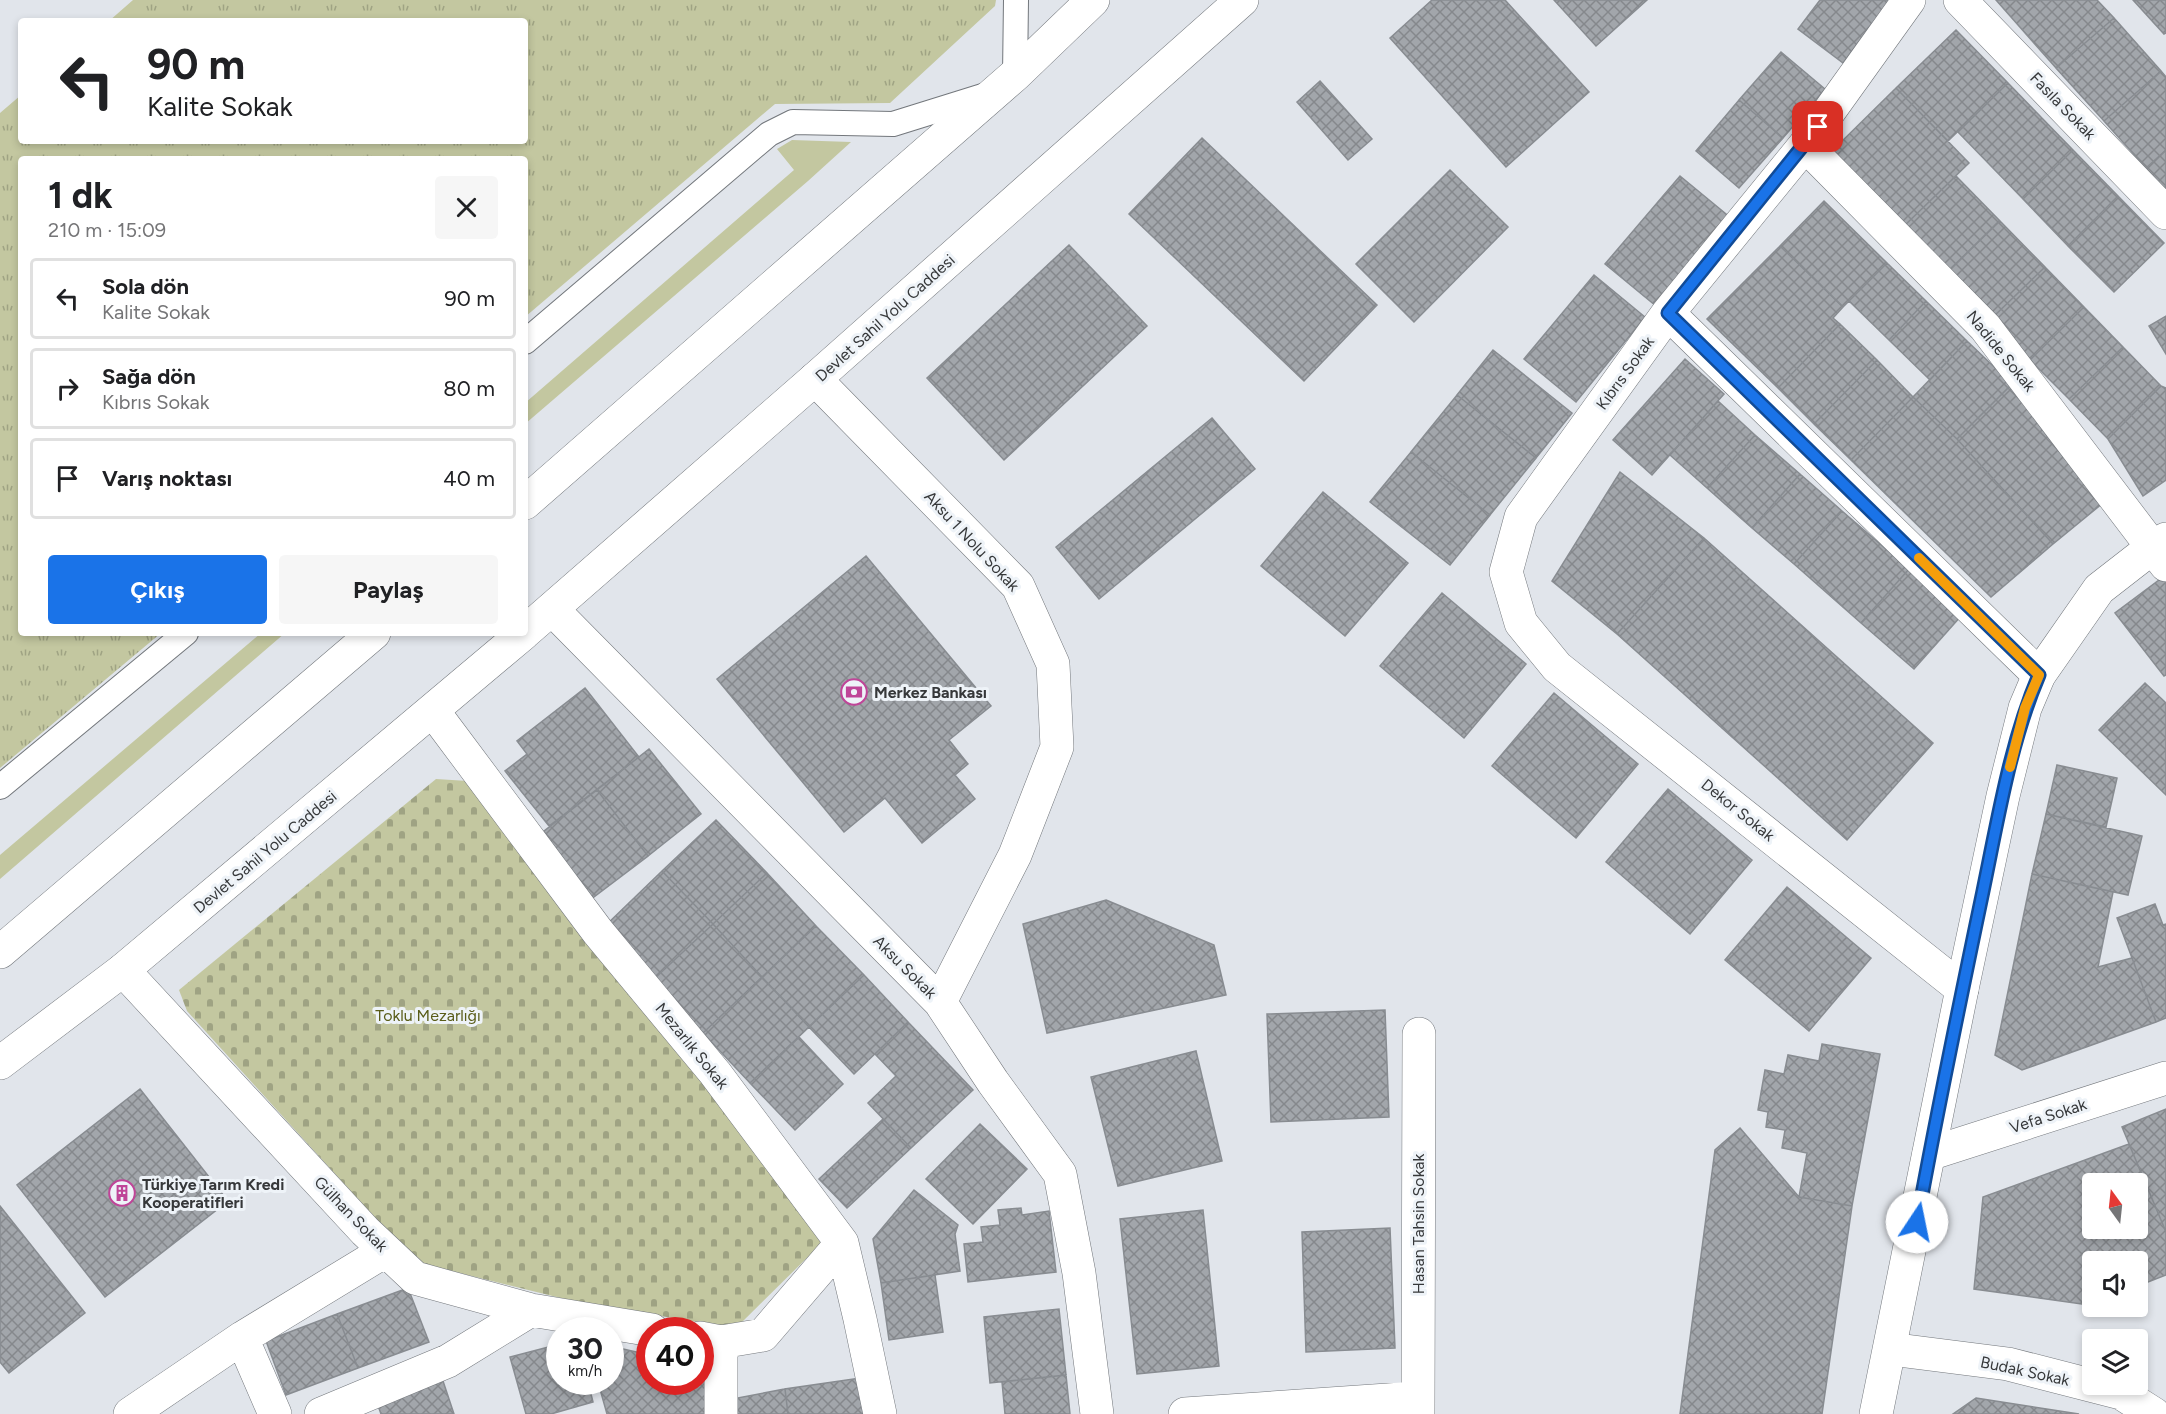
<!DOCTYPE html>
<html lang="tr">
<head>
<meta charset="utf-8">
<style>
  body { margin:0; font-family:Figtree,sans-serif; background:#f6f6f6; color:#202124; height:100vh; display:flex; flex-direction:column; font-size:22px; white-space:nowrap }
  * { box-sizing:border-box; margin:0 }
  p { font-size:20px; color:#757577 }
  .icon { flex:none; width:33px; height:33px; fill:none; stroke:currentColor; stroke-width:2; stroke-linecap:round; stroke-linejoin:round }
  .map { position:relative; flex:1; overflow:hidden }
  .side { position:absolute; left:18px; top:156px; width:510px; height:480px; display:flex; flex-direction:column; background:#fff; border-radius:6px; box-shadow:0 3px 9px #0003 }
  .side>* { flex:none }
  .banner { position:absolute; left:18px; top:18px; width:510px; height:126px; border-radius:6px; box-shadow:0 3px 9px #0003; background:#fff; color:#202124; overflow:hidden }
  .needle { width:39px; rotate:345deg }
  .buttons { position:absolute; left:2082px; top:1173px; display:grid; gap:12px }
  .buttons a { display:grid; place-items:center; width:66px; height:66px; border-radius:6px; background:#fff; box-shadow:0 3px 9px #0003; font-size:30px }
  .speed { position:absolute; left:546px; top:1317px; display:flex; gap:12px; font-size:30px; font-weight:700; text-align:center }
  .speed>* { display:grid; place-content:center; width:78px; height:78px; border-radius:50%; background:#fff; box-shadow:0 3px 9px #0003; line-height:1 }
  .speed small { font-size:15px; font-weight:400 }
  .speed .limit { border:9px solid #d22; background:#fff; color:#111 }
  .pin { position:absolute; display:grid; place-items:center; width:51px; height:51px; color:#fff; margin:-26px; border-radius:12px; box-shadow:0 3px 9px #0006 }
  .me { position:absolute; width:66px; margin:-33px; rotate:11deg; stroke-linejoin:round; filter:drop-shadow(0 0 4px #0008) }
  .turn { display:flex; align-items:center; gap:21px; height:126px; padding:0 30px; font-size:27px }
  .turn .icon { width:78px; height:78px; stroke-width:2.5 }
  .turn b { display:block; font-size:42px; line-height:51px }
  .round { display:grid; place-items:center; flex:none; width:63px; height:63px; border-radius:6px; background:#f6f6f6 }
  .head { display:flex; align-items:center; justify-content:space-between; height:102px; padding:0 30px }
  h1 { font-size:36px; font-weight:700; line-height:45px }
  .action { display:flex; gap:12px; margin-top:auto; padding:12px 30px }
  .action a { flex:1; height:69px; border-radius:6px; background:#1a73e8; color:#fff; font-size:24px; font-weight:700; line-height:69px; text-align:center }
  .action a+a { background:#f6f6f6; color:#202124 }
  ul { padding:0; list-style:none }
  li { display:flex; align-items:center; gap:18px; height:81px; margin:0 12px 9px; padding:0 18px; border:3px solid #e0e0e0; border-radius:6px }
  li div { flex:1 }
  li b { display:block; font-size:22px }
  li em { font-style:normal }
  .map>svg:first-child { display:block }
  .grass { fill:#c3c7a0 }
  .cemetery { fill:url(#cemetery-stones) }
  .park { fill:url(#park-tufts) }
  .building { fill:url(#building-cross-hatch); stroke:#888c91; stroke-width:1.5; fill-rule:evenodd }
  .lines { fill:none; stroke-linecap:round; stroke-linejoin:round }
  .lane-casing { stroke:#73777c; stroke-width:26 }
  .street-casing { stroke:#73777c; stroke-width:34 }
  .secondary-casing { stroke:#73777c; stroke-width:34 }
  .primary-casing { stroke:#73777c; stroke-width:34 }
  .lane { stroke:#fff; stroke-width:24 }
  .street { stroke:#fff; stroke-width:33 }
  .secondary { stroke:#fff; stroke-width:33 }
  .primary { stroke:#fff; stroke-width:33 }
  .route-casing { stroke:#114b97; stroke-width:15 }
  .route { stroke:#1a73e8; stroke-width:10 }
  .slow { stroke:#f59e0b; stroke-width:10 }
  .labels { text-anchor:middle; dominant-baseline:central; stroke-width:6; stroke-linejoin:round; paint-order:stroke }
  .street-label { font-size:16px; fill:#36383a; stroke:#eef3f8 }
  .poi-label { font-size:16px; font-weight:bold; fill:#36383a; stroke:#eef3f8; text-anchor:start }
  .park-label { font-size:16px; fill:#595c18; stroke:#eef3f8 }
</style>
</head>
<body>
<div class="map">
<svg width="2166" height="1414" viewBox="0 0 2166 1414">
  <defs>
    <pattern id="cemetery-stones" width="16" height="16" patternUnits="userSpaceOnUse" patternTransform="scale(1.5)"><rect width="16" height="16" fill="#c3c7a0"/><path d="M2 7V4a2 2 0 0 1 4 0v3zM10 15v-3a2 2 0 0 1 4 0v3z" fill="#9fa383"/></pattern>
    <pattern id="park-tufts" width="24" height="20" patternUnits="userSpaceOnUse" patternTransform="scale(1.5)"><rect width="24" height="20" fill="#c3c7a0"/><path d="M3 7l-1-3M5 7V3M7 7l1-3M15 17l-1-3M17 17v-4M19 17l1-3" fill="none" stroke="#9fa383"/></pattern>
    <pattern id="building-cross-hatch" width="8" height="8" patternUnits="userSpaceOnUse" patternTransform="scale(1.5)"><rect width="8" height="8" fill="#a2a6ab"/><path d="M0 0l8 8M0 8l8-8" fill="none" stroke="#85888c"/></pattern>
  </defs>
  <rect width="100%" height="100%" fill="#e1e5eb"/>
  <!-- grass -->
  <path class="grass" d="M 792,140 L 851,142 L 808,181 L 525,424 L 525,403 L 794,170 L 777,149 Z
    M 261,633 L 285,633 L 0,879 L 0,855 Z"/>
  <!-- cemetery -->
  <path class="cemetery" d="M 436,779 L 468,781 L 703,1078 L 822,1243 L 736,1328 L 585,1304 L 415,1262 L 187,1011 L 179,990 Z"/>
  <!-- park -->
  <path class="park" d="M 133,0 L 996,0 L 995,6 L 890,103 L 775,104 L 525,317 L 525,159 L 21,159 L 21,633 L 161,633 L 0,768 L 0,113 L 21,95 L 21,141 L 525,141 L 525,21 L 109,21 Z"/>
  <!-- building -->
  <path class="building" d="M 1432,0 L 1505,0 L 1589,92 L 1506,167 L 1390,38 Z
    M 1554,0 L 1647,0 L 1596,46 Z
    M 1820,0 L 1890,0 L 1843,63 L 1798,29 Z
    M 1996,0 L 2097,0 L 2114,18 L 2056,68 Z
    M 2133,0 L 2166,0 L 2166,33 L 2164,34 Z
    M 2114,18 L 2161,71 L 2104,121 L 2056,68 Z
    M 1956,30 L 2008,83 L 1948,141 L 1896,88 Z
    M 1781,52 L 1825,89 L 1783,138 L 1739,100 Z
    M 2161,71 L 2166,77 L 2166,150 L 2146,168 L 2104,121 Z
    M 1320,81 L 1372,139 L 1348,160 L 1297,102 Z
    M 2008,83 L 2073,150 L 2023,199 L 1958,132 Z
    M 1896,88 L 1969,163 L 1902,228 L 1829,154 Z
    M 1739,100 L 1783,138 L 1739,188 L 1696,151 Z
    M 1202,138 L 1377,305 L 1304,381 L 1129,214 Z
    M 2073,150 L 2118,196 L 2068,246 L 2023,199 Z
    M 2166,150 L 2166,191 L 2146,168 Z
    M 1450,170 L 1508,227 L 1414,322 L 1356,264 Z
    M 1680,176 L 1731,218 L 1656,306 L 1605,264 Z
    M 1956,176 L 2000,221 L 1946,273 L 1902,228 Z
    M 2118,196 L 2164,243 L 2114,292 L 2068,246 Z
    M 1824,201 L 1887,263 L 1843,307 L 1780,246 Z
    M 2000,221 L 2045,267 L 1991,319 L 1946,273 Z
    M 1069,245 L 1147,326 L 1004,460 L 927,378 Z
    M 1780,246 L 1843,307 L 1833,318 L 1840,324 L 1778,388 L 1707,319 Z
    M 1887,263 L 1926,301 L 1889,340 L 1849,301 Z
    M 2045,267 L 2084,307 L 2030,360 L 1991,319 Z
    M 1594,275 L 1645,317 L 1576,402 L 1524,359 Z
    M 1926,301 L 1967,341 L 1930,380 L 1889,340 Z
    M 2084,307 L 2123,347 L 2069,399 L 2030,360 Z
    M 2166,316 L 2166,354 L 2149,326 Z
    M 1840,324 L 1877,360 L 1814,424 L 1778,388 Z
    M 1967,341 L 2012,384 L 1957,439 L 1913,397 Z
    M 2123,347 L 2161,386 L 2108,439 L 2069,399 Z
    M 1493,350 L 1572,413 L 1536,458 L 1457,395 Z
    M 1685,359 L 1724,394 L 1652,475 L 1613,440 Z
    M 1877,360 L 1913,397 L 1851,460 L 1814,424 Z
    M 2012,384 L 2103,503 L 2053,544 L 1957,439 Z
    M 2161,386 L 2166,388 L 2166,480 L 2143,496 L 2108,439 Z
    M 1457,395 L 1536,458 L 1490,515 L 1411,452 Z
    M 1913,397 L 1957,439 L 2053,544 L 1991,597 L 1851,460 Z
    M 1718,401 L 1755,435 L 1707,488 L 1670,455 Z
    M 1212,418 L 1255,469 L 1099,599 L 1056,547 Z
    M 1755,435 L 1800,474 L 1752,528 L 1707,488 Z
    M 1411,452 L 1490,515 L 1450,565 L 1370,502 Z
    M 1620,472 L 1704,538 L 1617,634 L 1552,581 Z
    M 1800,474 L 1842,511 L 1794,564 L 1752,528 Z
    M 1323,492 L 1408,563 L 1345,636 L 1261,566 Z
    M 1842,511 L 1909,569 L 1861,623 L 1794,564 Z
    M 1704,538 L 1933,743 L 1847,840 L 1617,634 Z
    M 866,556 L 991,706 L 949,740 L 968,764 L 955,775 L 975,799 L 922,843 L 885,798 L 844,832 L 717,679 Z
    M 1909,569 L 1961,616 L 1914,669 L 1861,623 Z
    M 2163,577 L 2166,581 L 2166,675 L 2164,676 L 2115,613 Z
    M 1442,593 L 1526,664 L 1464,738 L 1380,666 Z
    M 2145,683 L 2166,703 L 2166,795 L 2099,730 Z
    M 585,688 L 639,757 L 549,826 L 505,771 L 527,754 L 517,741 Z
    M 1554,693 L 1638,764 L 1576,838 L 1492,766 Z
    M 649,749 L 701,814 L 648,856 L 597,790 Z
    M 2057,765 L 2117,778 L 2106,827 L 2046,814 Z
    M 1668,789 L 1752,860 L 1690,934 L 1606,862 Z
    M 597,790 L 648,856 L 590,900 L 539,835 Z
    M 2046,814 L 2142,836 L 2128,895 L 2032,874 Z
    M 716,820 L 767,873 L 713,924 L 662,871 Z
    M 662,871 L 713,924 L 653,980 L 603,928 Z
    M 767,873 L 816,926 L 762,977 L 713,924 Z
    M 2032,874 L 2113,892 L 2098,967 L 2132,958 L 2156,1022 L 2022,1070 L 1995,1055 Z
    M 1787,887 L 1871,958 L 1809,1031 L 1725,960 Z
    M 1106,900 L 1214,945 L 1226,995 L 1047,1033 L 1023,924 Z
    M 2155,904 L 2163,925 L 2166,924 L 2166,1018 L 2156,1022 L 2117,918 Z
    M 713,924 L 762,977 L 703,1033 L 653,980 Z
    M 816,926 L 864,975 L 809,1027 L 762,977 Z
    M 864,975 L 908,1022 L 854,1074 L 809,1027 Z
    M 762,977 L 809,1027 L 750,1083 L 703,1033 Z
    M 1385,1010 L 1389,1117 L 1271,1122 L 1267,1014 Z
    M 908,1022 L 973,1090 L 911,1148 L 868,1103 L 896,1076 L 875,1054 Z
    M 799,1037 L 843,1084 L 795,1130 L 750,1083 Z
    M 1822,1044 L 1880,1054 L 1852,1206 L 1799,1197 L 1807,1153 L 1782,1148 L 1785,1130 L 1766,1127 L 1768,1112 L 1758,1110 L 1765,1070 L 1784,1074 L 1788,1055 L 1819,1061 Z
    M 1196,1051 L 1222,1161 L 1118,1186 L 1091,1077 Z
    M 140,1089 L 228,1201 L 105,1297 L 17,1185 Z
    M 2166,1109 L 2166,1232 L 2122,1127 Z
    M 883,1119 L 911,1148 L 847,1208 L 819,1179 Z
    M 980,1124 L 1027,1169 L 973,1224 L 926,1179 Z
    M 1740,1128 L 1799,1197 L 1852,1206 L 1822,1414 L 1680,1414 L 1715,1150 Z
    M 2129,1144 L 2166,1232 L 2166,1275 L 2138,1286 L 2138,1262 L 2092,1262 L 2092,1304 L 2089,1305 L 1974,1289 L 1983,1197 ZM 2092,1184 L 2138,1184 L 2138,1228 L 2092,1228 Z
    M 914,1190 L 958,1225 L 955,1234 L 960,1271 L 881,1283 L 873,1239 Z
    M 0,1206 L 85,1313 L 9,1373 L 0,1362 Z
    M 1021,1208 L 1022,1215 L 1049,1211 L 1056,1272 L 968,1282 L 964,1244 L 983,1242 L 981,1227 L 1000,1225 L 998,1210 Z
    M 1203,1210 L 1219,1366 L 1137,1374 L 1120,1219 Z
    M 1390,1228 L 1395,1348 L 1306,1352 L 1302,1232 Z
    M 935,1275 L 943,1332 L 889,1340 L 881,1283 Z
    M 408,1288 L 429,1342 L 358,1368 L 337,1314 Z
    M 1059,1309 L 1066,1375 L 990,1383 L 984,1317 Z
    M 337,1314 L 358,1368 L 286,1395 L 266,1341 Z
    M 560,1344 L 560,1382 L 588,1382 L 593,1402 L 551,1414 L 526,1414 L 510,1357 Z
    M 610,1346 L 650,1355 L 650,1382 L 700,1382 L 700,1367 L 703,1368 L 708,1414 L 607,1414 L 598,1382 L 610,1382 Z
    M 440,1372 L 454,1414 L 381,1414 L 374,1394 Z
    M 1066,1375 L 1070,1414 L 1005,1414 L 1002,1382 Z
    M 860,1378 L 865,1414 L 788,1414 L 785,1389 Z
    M 785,1389 L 788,1414 L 734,1414 L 732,1399 Z
    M 1976,1398 L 2079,1414 L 1953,1414 Z"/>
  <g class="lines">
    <!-- lane casing -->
    <g class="lane-casing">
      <path id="lane" d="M 1015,75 L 1016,0
        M 525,342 L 769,134 L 793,122 L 893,124 L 986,95
        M 0,787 L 186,633"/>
    </g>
    <!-- street casing -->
    <g class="street-casing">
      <path id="street" d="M 1909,0 L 1805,145 L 1668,313 L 1521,517 L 1506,572 L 1521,623 L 1557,667 L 1962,989
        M 1960,0 L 2166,213
        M 1805,145 L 1985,327 L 2166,565
        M 1668,313 L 2039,675
        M 815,379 L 1018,586 L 1053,664 L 1057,747 L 1015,855 L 940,1002
        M 552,609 L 940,1002 L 993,1082 L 1060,1174 L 1079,1273 L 1097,1414
        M 433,711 L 598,932 L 715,1073 L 842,1243 L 860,1319 L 880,1414
        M 123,970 L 365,1231 L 415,1278 L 531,1310 L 652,1330
        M 1929,1154 L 2166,1078
        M 242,1338 L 275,1414
        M 700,1338 L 721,1342 L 763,1335 L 842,1243
        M 721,1342 L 721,1414
        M 1890,1349 L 2008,1364 L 2121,1393 L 2154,1414
        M 130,1414 L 242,1338 L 385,1251
        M 321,1414 L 448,1361 L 531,1310
        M 1185,1414 L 1417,1398
        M 1418,1414 L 1419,1034"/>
    </g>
    <!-- secondary casing -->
    <g class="secondary-casing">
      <path id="secondary" d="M 1876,1414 L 1962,989 L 2003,796 L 2025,708 L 2039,675 L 2099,589 L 2153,547 L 2166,539"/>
    </g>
    <!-- primary casing -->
    <g class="primary-casing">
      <path id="primary" d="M 525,503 L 1015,75 L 1093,0
        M 525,632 L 815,379 L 1242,0
        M 0,952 L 374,633
        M 0,1063 L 123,970 L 524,633"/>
    </g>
    <!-- lane -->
    <use href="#lane" class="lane"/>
    <!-- street -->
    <use href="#street" class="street"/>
    <!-- secondary -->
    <use href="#secondary" class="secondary"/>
    <!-- primary -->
    <use href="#primary" class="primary"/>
  </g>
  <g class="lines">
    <!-- route casing -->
    <g class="route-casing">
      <path id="route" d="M 1818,127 L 1668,313 L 2039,675 C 2010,743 1998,819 1983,891 C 1960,1001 1937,1111 1917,1222"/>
    </g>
    <!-- route -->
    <use href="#route" class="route"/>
    <!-- slow -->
    <path class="slow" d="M 1919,558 L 2039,675 L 2025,708 L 2010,767"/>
  </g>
  <!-- icons -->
  <defs>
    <g id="bank-ring" transform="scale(1.35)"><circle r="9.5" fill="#eef3f8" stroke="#bf4598" stroke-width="1.5"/><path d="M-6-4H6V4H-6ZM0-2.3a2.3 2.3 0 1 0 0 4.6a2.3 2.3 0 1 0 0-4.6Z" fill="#bf4598"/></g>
    <g id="building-ring" transform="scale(1.35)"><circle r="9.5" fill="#eef3f8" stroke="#bf4598" stroke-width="1.5"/><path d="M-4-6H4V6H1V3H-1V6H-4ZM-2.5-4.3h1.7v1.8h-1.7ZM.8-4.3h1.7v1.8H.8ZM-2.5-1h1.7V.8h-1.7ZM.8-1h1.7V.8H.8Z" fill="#bf4598"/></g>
  </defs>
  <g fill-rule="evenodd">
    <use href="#bank-ring" x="854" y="692"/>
    <use href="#building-ring" x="122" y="1193"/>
  </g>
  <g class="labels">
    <!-- street labels -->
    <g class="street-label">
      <text transform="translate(2063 106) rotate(46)">Fasıla Sokak</text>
      <text transform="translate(885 318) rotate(-42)">Devlet Sahil Yolu Caddesi</text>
      <text transform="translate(2001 351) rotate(51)">Nadide Sokak</text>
      <text transform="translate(1625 373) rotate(-54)">Kıbrıs Sokak</text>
      <text transform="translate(972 541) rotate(47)">Aksu 1 Nolu Sokak</text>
      <text transform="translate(1738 810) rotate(39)">Dekor Sokak</text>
      <text transform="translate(265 852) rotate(-40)">Devlet Sahil Yolu Caddesi</text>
      <text transform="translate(905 967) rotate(45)">Aksu Sokak</text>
      <text transform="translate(692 1046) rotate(51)">Mezarlık Sokak</text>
      <text transform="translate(2048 1116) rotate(-18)">Vefa Sokak</text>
      <text transform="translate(351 1214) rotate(46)">Gülhan Sokak</text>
      <text transform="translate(1418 1224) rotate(-90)">Hasan Tahsin Sokak</text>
      <text transform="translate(2025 1371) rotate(12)">Budak Sokak</text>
    </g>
    <!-- poi labels -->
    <g class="poi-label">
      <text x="874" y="692">Merkez Bankası</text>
      <text x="142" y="1184">Türkiye Tarım Kredi<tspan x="142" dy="18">Kooperatifleri</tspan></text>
    </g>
    <!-- park labels -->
    <g class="park-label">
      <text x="428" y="1015">Toklu Mezarlığı</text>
    </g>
  </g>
</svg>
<div class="buttons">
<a><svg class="needle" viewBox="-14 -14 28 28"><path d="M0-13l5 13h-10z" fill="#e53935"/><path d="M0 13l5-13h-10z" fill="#757577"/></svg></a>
<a><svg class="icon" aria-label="sound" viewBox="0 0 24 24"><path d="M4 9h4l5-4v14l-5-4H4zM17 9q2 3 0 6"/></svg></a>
<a><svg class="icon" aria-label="layers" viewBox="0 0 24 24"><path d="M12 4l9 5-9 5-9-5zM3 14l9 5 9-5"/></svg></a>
</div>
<div class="speed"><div>30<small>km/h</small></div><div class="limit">40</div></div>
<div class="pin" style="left:1818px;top:127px;background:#d93025"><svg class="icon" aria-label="arrive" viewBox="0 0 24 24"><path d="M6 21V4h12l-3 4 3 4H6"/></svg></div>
<svg class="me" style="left:1917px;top:1222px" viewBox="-20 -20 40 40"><circle r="19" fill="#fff"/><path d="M0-13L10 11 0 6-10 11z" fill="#1a73e8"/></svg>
<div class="banner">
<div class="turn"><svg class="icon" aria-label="left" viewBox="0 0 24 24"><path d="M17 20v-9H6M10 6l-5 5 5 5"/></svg><div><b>90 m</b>Kalite Sokak</div></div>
</div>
<section class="side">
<div class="head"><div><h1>1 dk</h1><p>210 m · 15:09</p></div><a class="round"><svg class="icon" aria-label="close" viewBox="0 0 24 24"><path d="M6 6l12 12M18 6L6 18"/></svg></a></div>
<ul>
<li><svg class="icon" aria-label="left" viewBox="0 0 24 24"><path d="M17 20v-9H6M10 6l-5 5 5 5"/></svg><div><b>Sola dön</b><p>Kalite Sokak</p></div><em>90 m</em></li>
<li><svg class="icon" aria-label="right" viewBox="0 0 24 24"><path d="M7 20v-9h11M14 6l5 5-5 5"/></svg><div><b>Sağa dön</b><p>Kıbrıs Sokak</p></div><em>80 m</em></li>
<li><svg class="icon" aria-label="arrive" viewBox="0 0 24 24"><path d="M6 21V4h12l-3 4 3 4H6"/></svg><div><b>Varış noktası</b></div><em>40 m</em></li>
</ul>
<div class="action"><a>Çıkış</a><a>Paylaş</a></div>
</section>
</div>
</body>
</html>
